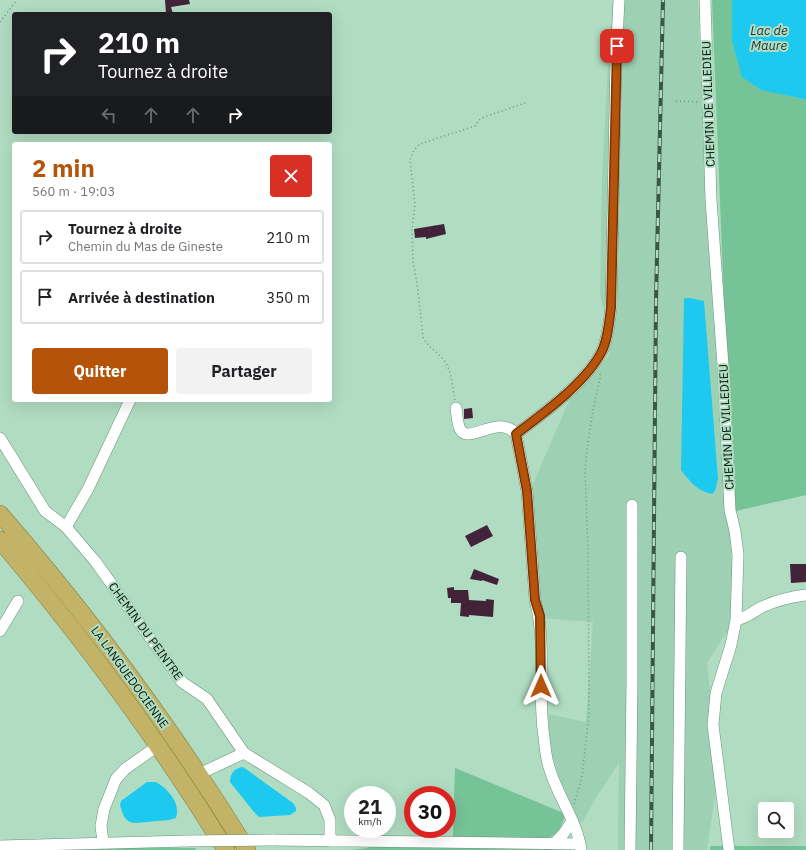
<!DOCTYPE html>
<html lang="fr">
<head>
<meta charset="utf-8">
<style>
  body { margin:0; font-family:"IBM Plex Sans",sans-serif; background:#f2f2f2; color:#202124; height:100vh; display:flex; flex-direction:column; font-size:15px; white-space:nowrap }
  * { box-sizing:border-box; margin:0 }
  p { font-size:13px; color:#757577 }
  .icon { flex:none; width:22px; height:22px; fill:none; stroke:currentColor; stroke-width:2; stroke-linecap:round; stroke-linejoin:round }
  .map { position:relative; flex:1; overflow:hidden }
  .panel { position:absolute; left:12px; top:142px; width:320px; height:260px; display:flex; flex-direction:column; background:#fff; border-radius:4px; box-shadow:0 4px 16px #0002 }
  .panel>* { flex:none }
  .banner { position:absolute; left:12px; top:12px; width:320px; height:122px; border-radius:4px; box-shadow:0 4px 16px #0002; background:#202124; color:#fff; overflow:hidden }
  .tools { position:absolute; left:758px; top:802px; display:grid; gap:8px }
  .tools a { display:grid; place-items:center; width:36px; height:36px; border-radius:4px; background:#fff; box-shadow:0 4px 16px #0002; font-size:20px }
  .speed { position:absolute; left:344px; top:786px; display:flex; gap:8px; font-size:20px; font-weight:700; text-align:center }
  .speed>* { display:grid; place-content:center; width:52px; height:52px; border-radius:50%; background:#fff; box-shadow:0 4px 16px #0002; line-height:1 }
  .speed small { font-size:10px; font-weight:400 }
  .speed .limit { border:6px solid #d22; background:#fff; color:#111 }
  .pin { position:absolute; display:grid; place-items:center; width:34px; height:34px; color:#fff; margin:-17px; border-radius:8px; box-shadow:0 2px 6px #0006 }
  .me { position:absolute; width:44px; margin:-22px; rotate:0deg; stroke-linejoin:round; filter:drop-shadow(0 0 3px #0008) }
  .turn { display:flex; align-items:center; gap:14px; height:84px; padding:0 20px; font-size:18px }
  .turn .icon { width:52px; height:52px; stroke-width:2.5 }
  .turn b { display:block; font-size:28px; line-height:34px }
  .lanes { display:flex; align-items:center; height:38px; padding:0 20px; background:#0003; justify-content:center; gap:20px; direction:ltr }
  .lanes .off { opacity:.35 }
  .round { display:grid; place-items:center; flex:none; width:42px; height:42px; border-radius:4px; background:#f2f2f2 }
  .overview { display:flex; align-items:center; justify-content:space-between; height:68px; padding:0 20px }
  h1 { font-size:24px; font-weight:700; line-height:30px; color:#b45309 }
  .button { display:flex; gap:8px; margin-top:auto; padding:8px 20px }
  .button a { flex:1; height:46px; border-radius:4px; background:#b45309; color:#fff; font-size:16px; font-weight:700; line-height:46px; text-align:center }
  .button a+a { background:#f2f2f2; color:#202124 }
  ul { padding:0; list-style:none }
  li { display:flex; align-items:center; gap:12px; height:54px; margin:0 8px 6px; padding:0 12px; border:2px solid #e0e0e0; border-radius:4px }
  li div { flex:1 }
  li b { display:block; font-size:15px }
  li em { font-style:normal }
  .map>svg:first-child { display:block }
  .built { fill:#9ed1b3 }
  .green { fill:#76c398 }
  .water { fill:#1dc9ee }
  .building { fill:#43233a }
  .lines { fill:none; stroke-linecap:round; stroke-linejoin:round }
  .minor-casing { stroke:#69927a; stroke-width:12 }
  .highway-casing { stroke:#807c48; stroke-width:18 }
  .path { stroke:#71937f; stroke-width:1.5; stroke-dasharray:1 3; stroke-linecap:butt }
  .minor { stroke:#fff; stroke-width:11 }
  .highway { stroke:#c2b367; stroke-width:17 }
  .rail-casing { stroke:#3c5547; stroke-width:4 }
  .rail { stroke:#b0dcc1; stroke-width:2.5; stroke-dasharray:8; stroke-linecap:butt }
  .minor-bridge-casing { stroke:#69927a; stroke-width:12; stroke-linecap:butt }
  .minor-bridge { stroke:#fff; stroke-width:11 }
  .route-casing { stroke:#753606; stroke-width:10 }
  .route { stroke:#b45309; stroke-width:7 }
  .labels { text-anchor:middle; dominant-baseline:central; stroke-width:4; stroke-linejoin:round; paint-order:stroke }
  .street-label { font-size:12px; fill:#06170e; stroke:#b0dcc1 }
  .water-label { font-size:13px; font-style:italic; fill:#223b42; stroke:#b0dcc1 }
</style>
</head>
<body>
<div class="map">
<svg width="806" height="850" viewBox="0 0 806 850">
  <rect width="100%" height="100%" fill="#b0dcc1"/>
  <!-- built -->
  <path class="built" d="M 613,0 L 698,0 L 699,33 L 735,619 L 707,663 L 719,768 L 707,850 L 618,850 L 619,763 L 597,796 L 583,821 L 580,823 L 559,780 L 550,744 L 548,714 L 586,722 L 593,622 L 540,618 L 528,495 L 573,392 L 609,356 L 609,331 L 600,294 L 602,178 L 608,63 Z"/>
  <!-- green -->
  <path class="green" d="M 712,0 L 732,0 L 732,41 L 790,96 L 806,100 L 806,495 L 736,511 L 732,504 Z
    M 455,768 L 566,814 L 558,833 L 546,839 L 453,838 Z
    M 370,843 L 546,843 L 558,850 L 351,850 L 368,848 Z
    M 710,846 L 806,846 L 806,850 L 710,850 Z
    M 61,847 L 195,848 L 196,850 L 0,850 Z"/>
  <!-- water -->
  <path class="water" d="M 732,0 L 806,0 L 806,100 L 790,96 L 761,90 L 742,77 L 732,41 Z
    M 684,298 L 690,298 L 704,301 L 718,479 L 715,491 L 712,494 C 699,492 689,481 681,470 Z
    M 243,767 L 293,803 L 296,808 L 296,811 L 290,815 L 259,817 L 254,812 L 230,782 C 230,774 234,768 243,767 Z
    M 147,782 L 156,782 C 168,789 181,803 176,818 L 169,820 L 135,823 C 124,822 123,814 120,805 L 121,801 Z"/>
  <!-- building -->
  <path class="building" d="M 165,0 L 189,0 L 190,4 L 171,7 L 173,14 L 166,14 Z
    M 444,224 L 446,234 L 426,239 L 426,237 L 415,238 L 414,229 Z
    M 472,408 L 473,418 L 464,419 L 464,409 Z
    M 487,525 L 493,536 L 471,547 L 465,536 Z
    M 790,564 L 806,564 L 806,582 L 791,583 Z
    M 474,569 L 499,579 L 497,585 L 482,580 L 482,581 L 470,579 Z
    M 454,587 L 454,590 L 468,590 L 469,600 L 486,601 L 486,599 L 494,600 L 493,617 L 469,615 L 469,617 L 460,616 L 461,603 L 451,603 L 451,598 L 448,598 L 447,588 Z"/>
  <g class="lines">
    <!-- minor casing -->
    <g class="minor-casing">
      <path id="minor" d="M 705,0 L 711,200 L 723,365 L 730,510 L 735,531 L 738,555 L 736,620 L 731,645 L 716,693 L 713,725 L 729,850
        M 456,408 C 457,414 457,423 460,429 C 468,446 498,413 516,434 L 527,491 L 535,600 C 547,642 537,693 544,737 C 545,747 546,758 549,767 C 557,796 577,820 581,850
        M 516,434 C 543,414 585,383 601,353 C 608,340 609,322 611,308 L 616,61 L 619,0
        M 0,438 L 45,511 L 66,527 L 95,561 L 182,682 L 207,699 L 244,753 L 309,793 L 324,805 L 330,820 L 330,841
        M 66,527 L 88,489 L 130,400
        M 736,620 C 749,617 752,612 762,607 C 777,600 790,597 806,595
        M 0,631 L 18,601
        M 199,774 L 244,753
        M 272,840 L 580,844
        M 103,842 L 101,826 L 104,809 L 116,779 L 125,769 L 159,745
        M 555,843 L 564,833 L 572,821
        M 0,846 L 187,841
        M 630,850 L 632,680 L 632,505
        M 678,850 L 681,557"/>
    </g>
    <!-- highway casing -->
    <g class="highway-casing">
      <path id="highway" d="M 0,514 C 91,619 174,731 247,850
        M 0,540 C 83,638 159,741 226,850"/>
    </g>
    <!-- path -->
    <path class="path" d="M 0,22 L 17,0
      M 676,101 L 698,102
      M 455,400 C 452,386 452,368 442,358 C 435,350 427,346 423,337 L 417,283 L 413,262 L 412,230 L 415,205 L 410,160 L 414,150 L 420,144 L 475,126 L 479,120 L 484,117 L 528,102
      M 574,804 L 582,777 L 589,713 L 588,550 L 585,471 L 587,449 L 593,409 L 600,379 L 600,372"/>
    <!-- minor -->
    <use href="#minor" class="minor"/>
    <!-- highway -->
    <use href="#highway" class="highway"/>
    <!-- rail casing -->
    <g class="rail-casing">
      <path id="rail" d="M 651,850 L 656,300 L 663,0"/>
    </g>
    <!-- rail -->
    <use href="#rail" class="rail"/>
    <!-- minor-bridge casing -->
    <g class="minor-bridge-casing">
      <path id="minor-bridge" d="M 187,841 L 272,840"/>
    </g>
    <!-- minor-bridge -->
    <use href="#minor-bridge" class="minor-bridge"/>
  </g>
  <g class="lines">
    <!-- route casing -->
    <g class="route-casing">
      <path id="route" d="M 541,686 L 540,616 L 535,600 L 527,491 L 516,434 C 543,414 585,383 601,353 C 608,340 609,322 611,308 L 617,46"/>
    </g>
    <!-- route -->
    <use href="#route" class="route"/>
  </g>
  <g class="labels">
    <!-- street labels -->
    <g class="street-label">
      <text transform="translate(708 104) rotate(-92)">CHEMIN DE VILLEDIEU</text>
      <text transform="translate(726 427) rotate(-93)">CHEMIN DE VILLEDIEU</text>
      <text transform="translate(146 631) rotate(54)">CHEMIN DU PEINTRE</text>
      <text transform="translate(130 677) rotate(54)">LA LANGUEDOCIENNE</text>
    </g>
    <!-- water labels -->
    <g class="water-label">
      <text x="769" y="30">Lac de<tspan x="769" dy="15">Maure</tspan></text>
    </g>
  </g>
</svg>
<div class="tools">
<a><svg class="icon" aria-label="search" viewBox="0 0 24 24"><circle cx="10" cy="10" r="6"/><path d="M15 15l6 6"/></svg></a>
</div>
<div class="speed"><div>21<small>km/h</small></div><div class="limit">30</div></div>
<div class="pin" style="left:617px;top:46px;background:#d93025"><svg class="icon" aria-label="arrive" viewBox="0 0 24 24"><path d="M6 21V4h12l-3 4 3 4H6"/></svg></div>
<svg class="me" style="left:541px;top:686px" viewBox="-20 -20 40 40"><path d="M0-17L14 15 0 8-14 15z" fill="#b45309" stroke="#fff" stroke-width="4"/></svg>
<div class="banner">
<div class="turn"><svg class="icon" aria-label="right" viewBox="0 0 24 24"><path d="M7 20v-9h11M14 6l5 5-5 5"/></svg><div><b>210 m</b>Tournez à droite</div></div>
<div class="lanes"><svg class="icon off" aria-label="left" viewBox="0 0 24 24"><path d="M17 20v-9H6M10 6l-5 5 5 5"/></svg><svg class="icon off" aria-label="ahead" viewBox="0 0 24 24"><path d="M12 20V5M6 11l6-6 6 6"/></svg><svg class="icon off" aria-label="ahead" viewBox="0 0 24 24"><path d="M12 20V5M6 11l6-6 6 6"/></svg><svg class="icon" aria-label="right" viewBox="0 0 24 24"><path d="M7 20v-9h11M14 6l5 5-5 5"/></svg></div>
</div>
<section class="panel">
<div class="overview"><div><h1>2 min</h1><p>560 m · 19:03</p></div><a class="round" style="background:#d93025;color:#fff"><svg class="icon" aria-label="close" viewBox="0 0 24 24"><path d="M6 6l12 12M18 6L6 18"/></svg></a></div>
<ul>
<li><svg class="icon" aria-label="right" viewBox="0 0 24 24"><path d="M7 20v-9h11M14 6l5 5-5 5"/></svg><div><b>Tournez à droite</b><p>Chemin du Mas de Gineste</p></div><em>210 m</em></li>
<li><svg class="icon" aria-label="arrive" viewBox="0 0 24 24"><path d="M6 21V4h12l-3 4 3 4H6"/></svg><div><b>Arrivée à destination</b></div><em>350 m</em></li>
</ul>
<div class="button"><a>Quitter</a><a>Partager</a></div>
</section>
</div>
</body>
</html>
